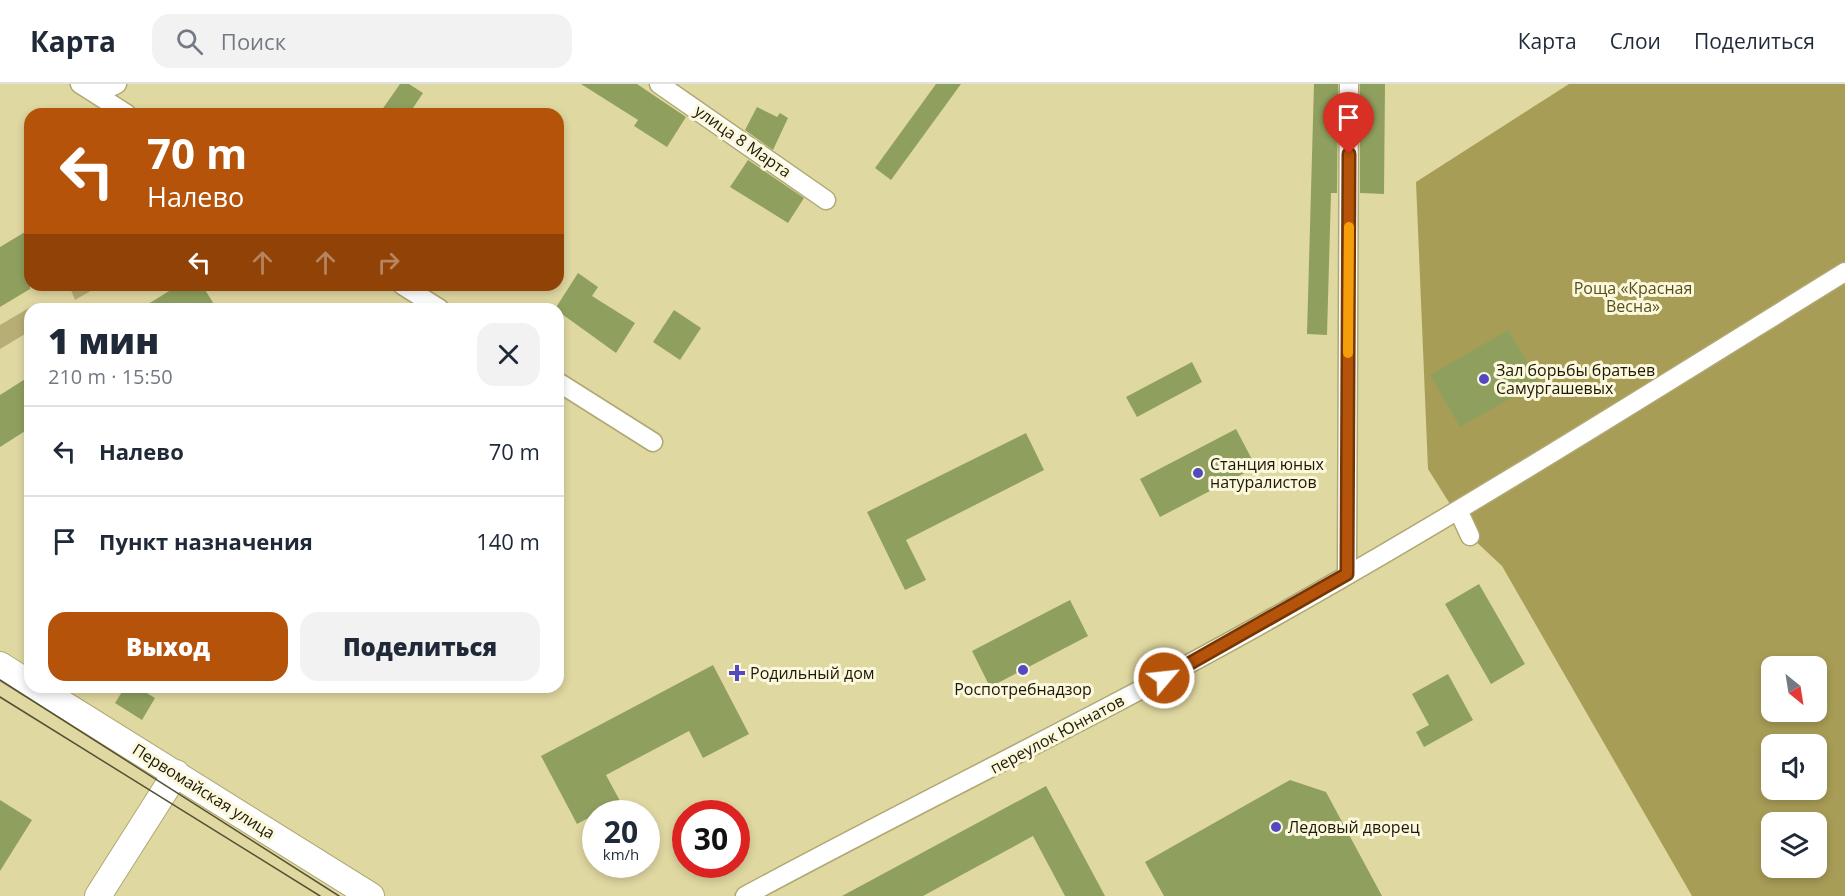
<!DOCTYPE html>
<html lang="ru">
<head>
<meta charset="utf-8">
<style>
  body { margin:0; font-family:"Open Sans",sans-serif; background:#f2f2f3; color:#1f2937; height:100vh; display:flex; flex-direction:column; font-size:22px; white-space:nowrap }
  * { box-sizing:border-box; margin:0 }
  p { font-size:20px; color:#747a83 }
  .icon { flex:none; width:33px; height:33px; fill:none; stroke:currentColor; stroke-width:2; stroke-linecap:round; stroke-linejoin:round }
  .map { position:relative; flex:1; overflow:hidden }
  .sheet { position:absolute; left:24px; top:219px; width:540px; height:390px; display:flex; flex-direction:column; background:#fff; border-radius:18px; box-shadow:0 3px 9px #0003 }
  .sheet>* { flex:none }
  .banner { position:absolute; left:24px; top:24px; width:540px; height:183px; border-radius:18px; box-shadow:0 3px 9px #0003; background:#b45309; color:#fff; overflow:hidden }
  .needle { width:39px; rotate:150deg }
  .controls { position:absolute; left:1761px; top:572px; display:grid; gap:12px }
  .controls a { display:grid; place-items:center; width:66px; height:66px; border-radius:12px; background:#fff; box-shadow:0 3px 9px #0003; font-size:30px }
  .speed { position:absolute; left:582px; top:716px; display:flex; gap:12px; font-size:30px; font-weight:700; text-align:center }
  .speed>* { display:grid; place-content:center; width:78px; height:78px; border-radius:50%; background:#fff; box-shadow:0 3px 9px #0003; line-height:1 }
  .speed small { font-size:15px; font-weight:400 }
  .speed .limit { border:9px solid #d22; background:#fff; color:#111 }
  .pin { position:absolute; display:grid; place-items:center; width:51px; height:51px; color:#fff; margin:-62px -26px; border-radius:50% 50% 50% 0; rotate:-45deg; box-shadow:0 0 6px #0007 }
  .pin .icon { rotate:45deg }
  .me { position:absolute; width:66px; margin:-33px; rotate:62deg; stroke-linejoin:round; filter:drop-shadow(0 0 4px #0008) }
  .turn { display:flex; align-items:center; gap:21px; height:126px; padding:0 24px; font-size:27px }
  .turn .icon { width:78px; height:78px; stroke-width:2.5 }
  .turn b { display:block; font-size:42px; line-height:51px }
  .lanes { display:flex; align-items:center; height:57px; padding:0 24px; background:#0003; justify-content:center; gap:30px; direction:ltr }
  .lanes .off { opacity:.35 }
  .round { display:grid; place-items:center; flex:none; width:63px; height:63px; border-radius:18px; background:#f2f2f3 }
  .overview { display:flex; align-items:center; justify-content:space-between; height:102px; padding:0 24px }
  h1 { font-size:36px; font-weight:800; line-height:45px }
  .primary-button { display:flex; gap:12px; margin-top:auto; padding:12px 24px }
  .primary-button a { flex:1; height:69px; border-radius:18px; background:#b45309; color:#fff; font-size:24px; font-weight:800; line-height:69px; text-align:center }
  .primary-button a+a { background:#f2f2f3; color:#1f2937 }
  ul { padding:0; list-style:none }
  li { display:flex; align-items:center; gap:18px; height:90px; padding:0 24px; border-top:2px solid #e0e1e3 }
  li div { flex:1 }
  li b { display:block; font-size:22px }
  li em { font-style:normal }
  header { display:flex; align-items:center; gap:36px; box-sizing:border-box; height:84px; padding:0 30px; background:#fff; border-bottom:2px solid #e0e1e3 }
  header strong { font-size:28px }
  nav { display:flex; gap:33px; margin-inline-start:auto; font-size:21px }
  .search { width:420px; height:54px; background:#f2f2f3; display:flex; align-items:center; gap:15px; box-sizing:border-box; padding:0 21px; border-radius:18px; color:#747a83; font-size:22px }
  .map>svg:first-child { display:block }
  .green { fill:#b6ae75 }
  .forest { fill:#a89d57; fill-rule:evenodd }
  .building { fill:#8fa05e }
  .lines { fill:none; stroke-linecap:round; stroke-linejoin:round }
  .street-casing { stroke:#b0a873; stroke-width:21 }
  .secondary-casing { stroke:#b0a873; stroke-width:28 }
  .street { stroke:#fff; stroke-width:18 }
  .secondary { stroke:#fff; stroke-width:26 }
  .tram { stroke:#555032; stroke-width:1.5 }
  .route-casing { stroke:#753606; stroke-width:15 }
  .route { stroke:#b45309; stroke-width:10 }
  .slow { stroke:#f59e0b; stroke-width:10 }
  .poi-dot { fill:#534ac2; stroke:#fcf8dd; stroke-width:2 }
  .labels { text-anchor:middle; dominant-baseline:central; stroke-width:6; stroke-linejoin:round; paint-order:stroke }
  .street-label { font-size:16px; fill:#1d1905; stroke:#fcf8dd }
  .park-label { font-size:16px; fill:#58501a; stroke:#fcf8dd }
  .poi-label { font-size:16px; fill:#1d1905; stroke:#fcf8dd; text-anchor:start }
</style>
</head>
<body>
<header>
<strong>Карта</strong>
<div class="search"><svg class="icon" aria-label="search" viewBox="0 0 24 24"><circle cx="10" cy="10" r="6"/><path d="M15 15l6 6"/></svg>Поиск</div>
<nav><a>Карта</a><a>Слои</a><a>Поделиться</a></nav>
</header>
<div class="map">
<svg width="1845" height="812" viewBox="0 0 1845 812">
  <rect width="100%" height="100%" fill="#e0d8a1"/>
  <!-- green -->
  <path class="green" d="M 69,201 L 101,201 L 75,216 Z
    M 34,221 L 36,225 L 30,225 L 30,247 L 0,265 L 0,241 Z"/>
  <!-- forest -->
  <path class="forest" d="M 1569,0 L 1845,0 L 1845,812 L 1692,812 L 1502,482 L 1470,452 L 1428,385 L 1416,98 ZM 1772,582 L 1816,582 L 1816,627 L 1772,627 ZM 1772,660 L 1816,660 L 1816,705 L 1772,705 ZM 1772,738 L 1816,738 L 1816,783 L 1772,783 Z"/>
  <!-- building -->
  <path class="building" d="M 400,0 L 409,0 L 423,9 L 409,30 L 379,30 Z
    M 581,0 L 637,0 L 686,33 L 667,63 L 634,42 L 638,36 Z
    M 936,0 L 961,0 L 891,96 L 875,84 Z
    M 1314,0 L 1338,0 L 1337,109 L 1331,109 L 1327,251 L 1307,250 Z
    M 1360,0 L 1385,0 L 1384,110 L 1360,109 Z
    M 757,23 L 777,33 L 780,29 L 788,34 L 773,66 L 745,46 Z
    M 748,76 L 804,114 L 788,139 L 730,103 Z
    M 30,145 L 30,205 L 0,223 L 0,163 Z
    M 578,189 L 598,203 L 592,212 L 635,239 L 616,269 L 555,225 Z
    M 179,201 L 202,201 L 217,225 L 140,225 Z
    M 674,226 L 701,244 L 680,276 L 653,258 Z
    M 1508,246 L 1539,298 L 1460,343 L 1430,291 Z
    M 1192,278 L 1202,298 L 1137,333 L 1126,313 Z
    M 30,292 L 30,344 L 0,363 L 0,311 Z
    M 1236,345 L 1256,383 L 1160,433 L 1140,395 Z
    M 1026,349 L 1044,386 L 906,456 L 926,496 L 905,506 L 867,428 Z
    M 1479,500 L 1525,580 L 1491,600 L 1445,520 Z
    M 1070,516 L 1088,552 L 990,603 L 972,567 Z
    M 713,581 L 749,650 L 703,674 L 689,647 L 606,691 L 620,717 L 577,740 L 541,672 Z
    M 1448,590 L 1473,636 L 1424,663 L 1416,648 L 1429,641 L 1412,610 Z
    M 125,603 L 137,603 L 155,614 L 142,636 L 115,619 Z
    M 1290,696 L 1326,708 L 1382,812 L 1164,812 L 1145,778 Z
    M 1046,702 L 1105,812 L 1065,812 L 1033,752 L 923,812 L 842,812 Z
    M 0,716 L 32,736 L 0,787 Z"/>
  <g class="lines">
    <!-- street casing -->
    <g class="street-casing">
      <path id="street" d="M 80,0 L 127,30
        M 659,0 L 826,116
        M 96,10 L 117,0
        M 402,201 L 440,225
        M 558,298 L 653,358
        M 1459,428 L 1470,452
        M 1347,491 L 1349,0
        M 745,812 C 921,717 1100,631 1274,533 C 1468,424 1656,305 1845,188"/>
    </g>
    <!-- secondary casing -->
    <g class="secondary-casing">
      <path id="secondary" d="M 0,581 L 30,600
        M 36,603 L 371,812
        M 98,812 L 176,689"/>
    </g>
    <!-- street -->
    <use href="#street" class="street"/>
    <!-- secondary -->
    <use href="#secondary" class="secondary"/>
    <!-- tram -->
    <path class="tram" d="M 0,596 L 339,812
      M 0,613 L 320,812"/>
  </g>
  <g class="lines">
    <!-- route casing -->
    <g class="route-casing">
      <path id="route" d="M 1164,594 L 1347,490 L 1349,70"/>
    </g>
    <!-- route -->
    <use href="#route" class="route"/>
    <!-- slow -->
    <path class="slow" d="M 1348,269 L 1349,143"/>
  </g>
  <!-- markers -->
  <g class="poi-dot">
    <circle cx="1484" cy="295" r="6"/>
    <circle cx="1198" cy="389" r="6"/>
    <circle cx="1023" cy="586" r="6"/>
    <path d="M734 580h6v6h6v6h-6v6h-6v-6h-6v-6h6z"/>
    <circle cx="1276" cy="743" r="6"/>
  </g>
  <g class="labels">
    <!-- street labels -->
    <g class="street-label">
      <text transform="translate(743 57) rotate(35)">улица 8 Марта</text>
      <text transform="translate(1057 650) rotate(-28)">переулок Юннатов</text>
      <text transform="translate(204 707) rotate(32)">Первомайская улица</text>
    </g>
    <!-- park labels -->
    <g class="park-label">
      <text x="1633" y="204">Роща «Красная<tspan x="1633" dy="18">Весна»</tspan></text>
    </g>
    <!-- poi labels -->
    <g class="poi-label">
      <text x="1496" y="286">Зал борьбы братьев<tspan x="1496" dy="18">Самургашевых</tspan></text>
      <text x="1210" y="380">Станция юных<tspan x="1210" dy="18">натуралистов</tspan></text>
      <text x="750" y="589">Родильный дом</text>
      <text x="1023" y="605" text-anchor="middle">Роспотребнадзор</text>
      <text x="1288" y="743">Ледовый дворец</text>
    </g>
  </g>
</svg>
<div class="controls">
<a><svg class="needle" viewBox="-14 -14 28 28"><path d="M0-13l5 13h-10z" fill="#e53935"/><path d="M0 13l5-13h-10z" fill="#747a83"/></svg></a>
<a><svg class="icon" aria-label="sound" viewBox="0 0 24 24"><path d="M4 9h4l5-4v14l-5-4H4zM17 9q2 3 0 6"/></svg></a>
<a><svg class="icon" aria-label="layers" viewBox="0 0 24 24"><path d="M12 4l9 5-9 5-9-5zM3 14l9 5 9-5"/></svg></a>
</div>
<div class="speed"><div>20<small>km/h</small></div><div class="limit">30</div></div>
<div class="pin" style="left:1349px;top:70px;background:#d93025"><svg class="icon" aria-label="arrive" viewBox="0 0 24 24"><path d="M6 21V4h12l-3 4 3 4H6"/></svg></div>
<svg class="me" style="left:1164px;top:594px" viewBox="-20 -20 40 40"><circle r="17" fill="#b45309" stroke="#fff" stroke-width="3"/><path d="M0-11L8 9 0 5-8 9z" fill="#fff"/></svg>
<div class="banner">
<div class="turn"><svg class="icon" aria-label="left" viewBox="0 0 24 24"><path d="M17 20v-9H6M10 6l-5 5 5 5"/></svg><div><b>70 m</b>Налево</div></div>
<div class="lanes"><svg class="icon" aria-label="left" viewBox="0 0 24 24"><path d="M17 20v-9H6M10 6l-5 5 5 5"/></svg><svg class="icon off" aria-label="ahead" viewBox="0 0 24 24"><path d="M12 20V5M6 11l6-6 6 6"/></svg><svg class="icon off" aria-label="ahead" viewBox="0 0 24 24"><path d="M12 20V5M6 11l6-6 6 6"/></svg><svg class="icon off" aria-label="right" viewBox="0 0 24 24"><path d="M7 20v-9h11M14 6l5 5-5 5"/></svg></div>
</div>
<section class="sheet">
<div class="overview"><div><h1>1 мин</h1><p>210 m · 15:50</p></div><a class="round"><svg class="icon" aria-label="close" viewBox="0 0 24 24"><path d="M6 6l12 12M18 6L6 18"/></svg></a></div>
<ul>
<li><svg class="icon" aria-label="left" viewBox="0 0 24 24"><path d="M17 20v-9H6M10 6l-5 5 5 5"/></svg><div><b>Налево</b></div><em>70 m</em></li>
<li><svg class="icon" aria-label="arrive" viewBox="0 0 24 24"><path d="M6 21V4h12l-3 4 3 4H6"/></svg><div><b>Пункт назначения</b></div><em>140 m</em></li>
</ul>
<div class="primary-button"><a>Выход</a><a>Поделиться</a></div>
</section>
</div>
</body>
</html>
